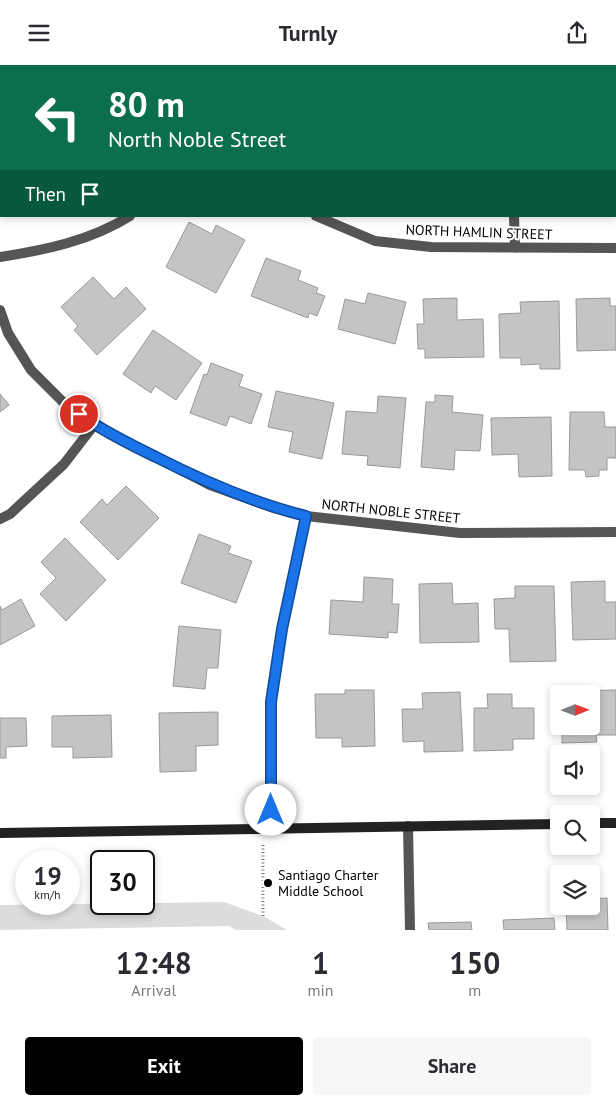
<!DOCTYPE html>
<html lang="en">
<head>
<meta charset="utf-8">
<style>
  body { margin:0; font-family:"PT Sans",sans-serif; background:#f7f7f7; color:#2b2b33; height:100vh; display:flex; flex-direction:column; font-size:19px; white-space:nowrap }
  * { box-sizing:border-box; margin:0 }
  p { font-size:16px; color:#7c7c81 }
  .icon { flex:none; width:28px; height:28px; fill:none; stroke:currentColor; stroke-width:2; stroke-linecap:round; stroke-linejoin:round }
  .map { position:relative; height:865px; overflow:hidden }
  .side { display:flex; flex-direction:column; background:#fff; flex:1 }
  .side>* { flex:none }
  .hud { position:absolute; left:0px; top:0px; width:616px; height:152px; box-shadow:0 2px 8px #0003; background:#0b6e4f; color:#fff; overflow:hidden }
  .needle { width:32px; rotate:89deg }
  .buttons { position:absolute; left:550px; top:620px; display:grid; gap:10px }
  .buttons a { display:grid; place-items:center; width:50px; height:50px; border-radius:5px; background:#fff; box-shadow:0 2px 8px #0003; font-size:25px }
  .speed { position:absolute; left:15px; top:785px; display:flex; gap:10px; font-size:25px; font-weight:700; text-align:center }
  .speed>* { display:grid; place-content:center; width:65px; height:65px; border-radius:50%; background:#fff; box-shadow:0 2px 8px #0003; line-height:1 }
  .speed small { font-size:12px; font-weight:400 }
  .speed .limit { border:2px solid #111; border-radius:8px; background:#fff; color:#111 }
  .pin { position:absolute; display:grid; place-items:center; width:42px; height:42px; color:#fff; margin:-21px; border:2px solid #fff; border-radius:50%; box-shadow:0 1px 5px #0007 }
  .me { position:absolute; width:55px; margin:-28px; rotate:0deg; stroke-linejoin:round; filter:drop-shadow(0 0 4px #0008) }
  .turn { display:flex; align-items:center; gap:18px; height:105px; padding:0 25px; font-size:22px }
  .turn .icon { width:65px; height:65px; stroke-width:2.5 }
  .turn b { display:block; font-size:35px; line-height:42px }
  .then { display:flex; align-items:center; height:48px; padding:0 25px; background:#0003; gap:10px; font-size:19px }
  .eta { display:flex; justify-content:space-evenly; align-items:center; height:85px; text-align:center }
  .eta b { font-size:30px; font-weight:700; line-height:35px }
  .primary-button { display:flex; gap:10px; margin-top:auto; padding:10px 25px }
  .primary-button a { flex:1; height:58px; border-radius:5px; background:#000; color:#fff; font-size:20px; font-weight:700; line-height:58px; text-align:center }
  .primary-button a+a { background:#f7f7f7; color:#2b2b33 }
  header { display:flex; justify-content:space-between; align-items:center; height:65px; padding:0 25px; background:#fff; font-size:22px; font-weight:700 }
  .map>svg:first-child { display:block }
  .green { fill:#dcdcdc }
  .building { fill:#c4c4c4; stroke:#999 }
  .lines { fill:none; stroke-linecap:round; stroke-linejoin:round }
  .path { stroke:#777; stroke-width:3; stroke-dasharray:1 2.5; stroke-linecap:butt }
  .lane { stroke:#555; stroke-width:10 }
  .street { stroke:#555; stroke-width:10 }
  .secondary { stroke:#222; stroke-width:10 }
  .route-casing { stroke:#114b97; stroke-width:12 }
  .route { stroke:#1a73e8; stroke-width:9 }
  .poi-dot { fill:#000; stroke:#fff; stroke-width:2 }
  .labels { text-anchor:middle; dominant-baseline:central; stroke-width:4; stroke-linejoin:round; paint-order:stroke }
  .street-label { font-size:14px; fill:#000; stroke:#fff }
  .poi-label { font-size:14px; fill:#000; stroke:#fff; text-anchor:start }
</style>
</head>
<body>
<header><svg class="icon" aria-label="menu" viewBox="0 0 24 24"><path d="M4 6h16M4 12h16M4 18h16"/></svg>Turnly<svg class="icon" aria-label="share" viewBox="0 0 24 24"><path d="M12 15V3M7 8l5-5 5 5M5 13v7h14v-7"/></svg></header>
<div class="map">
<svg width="616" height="865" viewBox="0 0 616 865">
  <rect width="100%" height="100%" fill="#fff"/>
  <!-- green -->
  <path class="green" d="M 224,837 L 263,851 L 287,865 L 236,865 L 229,861 L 0,865 L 0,840 Z"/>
  <!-- building -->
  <path class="building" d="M 31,0 L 68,0 L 69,1 L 32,1 Z
    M 216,0 L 256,0 L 254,1 Z
    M 405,0 L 453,0 L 453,1 L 405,1 Z
    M 615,66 L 616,92 L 615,123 Z
    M 189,157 L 212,169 L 216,160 L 245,175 L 216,228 L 166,202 Z
    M 266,193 L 301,206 L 298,215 L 318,223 L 316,228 L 325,231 L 317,251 L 309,248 L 308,253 L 251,231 Z
    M 93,212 L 114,234 L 126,222 L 146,244 L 97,290 L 74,265 L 78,261 L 61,242 Z
    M 368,228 L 406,237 L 395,279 L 338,264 L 345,234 L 365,239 Z
    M 457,233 L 457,255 L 483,254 L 484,292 L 425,293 L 425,284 L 418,284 L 417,259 L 424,259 L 423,234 Z
    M 610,233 L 610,241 L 616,241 L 616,285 L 577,286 L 576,234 Z
    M 559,236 L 560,304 L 540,304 L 540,299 L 521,300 L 521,293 L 500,293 L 499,249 L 521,248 L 520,237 Z
    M 153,265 L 202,298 L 176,335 L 155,321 L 151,328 L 123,309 Z
    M 211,298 L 243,310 L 239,321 L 262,329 L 251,359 L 230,351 L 226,361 L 190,348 L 204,309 L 207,310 Z
    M 276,326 L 334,338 L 322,394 L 289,387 L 293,367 L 268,362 Z
    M 0,329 L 9,340 L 0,347 Z
    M 435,330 L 453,331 L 452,347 L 483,350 L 480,386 L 455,385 L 454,405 L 421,402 L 426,337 L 435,337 Z
    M 378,331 L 406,333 L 400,403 L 367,400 L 368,391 L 342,389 L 346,346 L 377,348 Z
    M 570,347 L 604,347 L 605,362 L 616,362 L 616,393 L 607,393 L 607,405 L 599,405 L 599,411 L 586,412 L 585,405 L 569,405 Z
    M 551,352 L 552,411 L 519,412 L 518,389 L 492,390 L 491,353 Z
    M 126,421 L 159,453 L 118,495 L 80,457 L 102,434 L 107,440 Z
    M 199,469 L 231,481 L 228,488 L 252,496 L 236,538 L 181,518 Z
    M 65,473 L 106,515 L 66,556 L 40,529 L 56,513 L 41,497 Z
    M 364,512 L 393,514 L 392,539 L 399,539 L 397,568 L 388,567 L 388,573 L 329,569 L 331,535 L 363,537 Z
    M 605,516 L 605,537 L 616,537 L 616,574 L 573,575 L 571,517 Z
    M 452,518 L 453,539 L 478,538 L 479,577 L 420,578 L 419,519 Z
    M 515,521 L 554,521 L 556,596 L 510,597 L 509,564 L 495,564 L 494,534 L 515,533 Z
    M 21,534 L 35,561 L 0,580 L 0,541 L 2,545 Z
    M 179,561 L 221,565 L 218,603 L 207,603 L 205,624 L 173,621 Z
    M 345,625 L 374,625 L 375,681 L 342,682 L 342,673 L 316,673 L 315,629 L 345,629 Z
    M 616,625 L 616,670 L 596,670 L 597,677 L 562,678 L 562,661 L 591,661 L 591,629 L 561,629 L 561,626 Z
    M 460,627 L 463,686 L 424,687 L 424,676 L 403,677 L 402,644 L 423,644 L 422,628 Z
    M 487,629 L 512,629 L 512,643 L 534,643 L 534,674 L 513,674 L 513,685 L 474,686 L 474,643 L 488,643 Z
    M 218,647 L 218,680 L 196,681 L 196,706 L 160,707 L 159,648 Z
    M 111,650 L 112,692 L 73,693 L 73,682 L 52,682 L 52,651 Z
    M 0,653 L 26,653 L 27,681 L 6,682 L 6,693 L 0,693 Z
    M 607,833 L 608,865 L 567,865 L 566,841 L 591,841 L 591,834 Z
    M 554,853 L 555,865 L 504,865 L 503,855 Z
    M 471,857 L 472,865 L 429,865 L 428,858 Z"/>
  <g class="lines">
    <!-- path -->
    <path class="path" d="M 263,851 L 263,779"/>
    <!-- lane -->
    <path class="lane" d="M 408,761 L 410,865"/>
    <!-- street -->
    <path class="street" d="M 138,0 L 139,1
      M 513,0 L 513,1
      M 316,151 L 375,176 L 431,182 L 616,183
      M 514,151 L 515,183
      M 0,192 C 45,185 90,176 130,151
      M 0,245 L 8,268 L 31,305 L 64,338 L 94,360 L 210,420 L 274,443 L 306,451 L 460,468 L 616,467
      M 0,454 L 10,449 L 64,399 L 94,360
      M 272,763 L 271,637 L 282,564 L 306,451"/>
    <!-- secondary -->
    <path class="secondary" d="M 591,758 L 616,758
      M 0,768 L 559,759"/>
  </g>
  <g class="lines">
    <!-- route casing -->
    <g class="route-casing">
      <path id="route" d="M 79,349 C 103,366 129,379 156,392 C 205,417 253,438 306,451 L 282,564 L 271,637 L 271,745"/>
    </g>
    <!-- route -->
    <use href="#route" class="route"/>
  </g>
  <!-- markers -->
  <circle class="poi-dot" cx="268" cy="818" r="5"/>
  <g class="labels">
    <!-- street labels -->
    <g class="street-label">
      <text transform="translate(479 167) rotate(2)">NORTH HAMLIN STREET</text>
      <text transform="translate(391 446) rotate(6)">NORTH NOBLE STREET</text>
    </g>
    <!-- poi labels -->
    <g class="poi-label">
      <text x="278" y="810">Santiago Charter<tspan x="278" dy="16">Middle School</tspan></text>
    </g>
  </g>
</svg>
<div class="buttons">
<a><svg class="needle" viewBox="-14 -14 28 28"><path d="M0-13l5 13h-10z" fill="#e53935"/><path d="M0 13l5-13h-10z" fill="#7c7c81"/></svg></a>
<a><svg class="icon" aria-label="sound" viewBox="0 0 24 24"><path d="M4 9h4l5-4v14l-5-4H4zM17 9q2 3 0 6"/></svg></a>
<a><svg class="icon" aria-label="search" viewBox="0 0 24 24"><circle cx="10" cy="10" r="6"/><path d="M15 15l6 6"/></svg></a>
<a><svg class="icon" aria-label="layers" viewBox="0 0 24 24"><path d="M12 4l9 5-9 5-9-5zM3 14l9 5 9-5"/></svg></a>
</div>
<div class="speed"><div>19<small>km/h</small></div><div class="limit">30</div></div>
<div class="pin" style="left:79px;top:349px;background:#d93025"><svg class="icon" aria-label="arrive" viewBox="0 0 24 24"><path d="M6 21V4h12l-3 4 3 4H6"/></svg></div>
<svg class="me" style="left:271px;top:745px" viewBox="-20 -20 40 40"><circle r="19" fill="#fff"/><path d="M0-13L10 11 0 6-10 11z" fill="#1a73e8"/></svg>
<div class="hud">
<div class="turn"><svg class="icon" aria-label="left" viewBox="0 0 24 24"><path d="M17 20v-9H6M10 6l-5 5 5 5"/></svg><div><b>80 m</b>North Noble Street</div></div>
<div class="then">Then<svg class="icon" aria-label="arrive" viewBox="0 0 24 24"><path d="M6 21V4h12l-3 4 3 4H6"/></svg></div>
</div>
</div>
<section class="side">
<div class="eta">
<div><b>12:48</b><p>Arrival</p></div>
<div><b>1</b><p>min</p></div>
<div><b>150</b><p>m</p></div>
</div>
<div class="primary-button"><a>Exit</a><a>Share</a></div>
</section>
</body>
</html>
